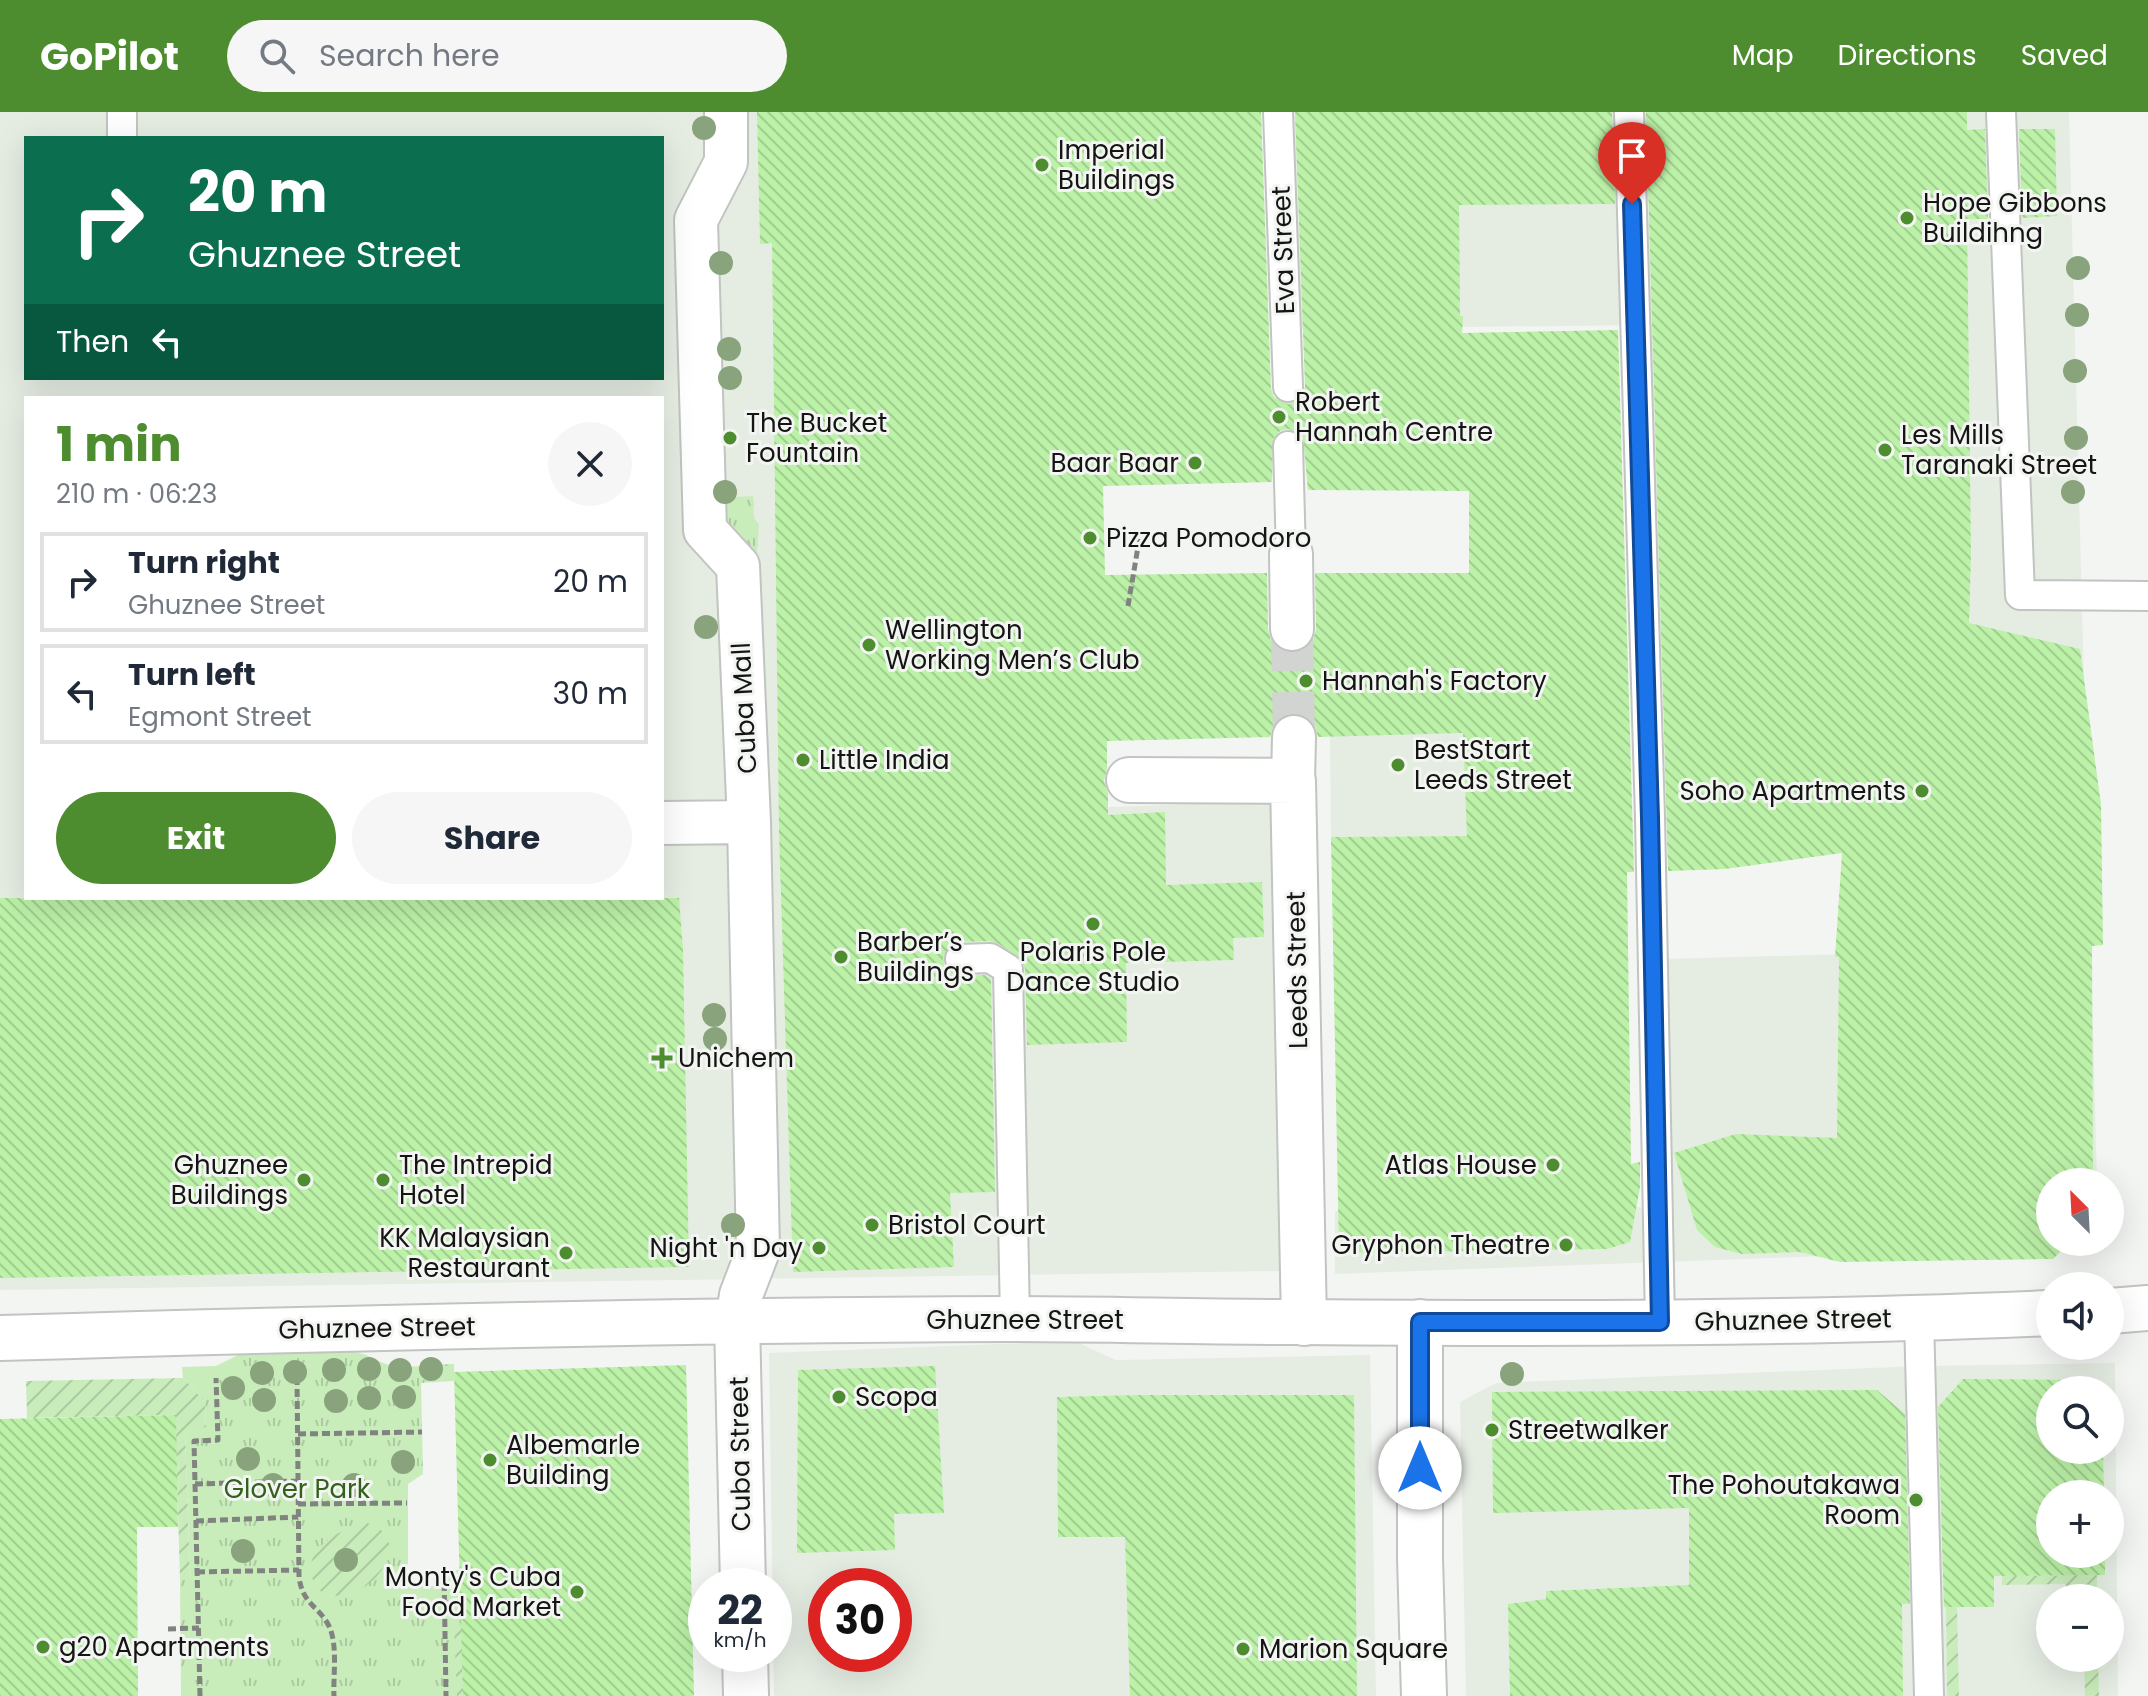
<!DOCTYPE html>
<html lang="en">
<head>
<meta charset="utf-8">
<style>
  body { margin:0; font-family:Poppins,sans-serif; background:#f6f6f7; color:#1f2937; height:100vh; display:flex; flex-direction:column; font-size:30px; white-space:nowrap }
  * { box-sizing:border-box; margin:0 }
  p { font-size:26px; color:#747a83 }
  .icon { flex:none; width:44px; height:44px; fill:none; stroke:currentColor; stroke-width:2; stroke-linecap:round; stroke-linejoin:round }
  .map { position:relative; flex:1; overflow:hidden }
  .details { position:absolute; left:24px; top:284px; width:640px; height:504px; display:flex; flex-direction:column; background:#fff; border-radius:0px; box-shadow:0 8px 32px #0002 }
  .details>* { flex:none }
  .banner { position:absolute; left:24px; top:24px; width:640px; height:244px; border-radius:0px; box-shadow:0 8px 32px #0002; background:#0b6e4f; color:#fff; overflow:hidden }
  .needle { width:52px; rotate:336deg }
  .buttons { position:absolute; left:2036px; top:1056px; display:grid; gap:16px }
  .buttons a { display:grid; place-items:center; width:88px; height:88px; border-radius:50%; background:#fff; box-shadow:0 8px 32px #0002; font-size:40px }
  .speed { position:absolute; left:688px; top:1456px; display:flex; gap:16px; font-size:40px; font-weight:700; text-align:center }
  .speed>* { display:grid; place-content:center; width:104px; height:104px; border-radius:50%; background:#fff; box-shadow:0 8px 32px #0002; line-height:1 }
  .speed small { font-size:20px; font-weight:400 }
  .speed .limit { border:12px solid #d22; background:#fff; color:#111 }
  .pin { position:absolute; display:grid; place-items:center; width:68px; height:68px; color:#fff; margin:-82px -34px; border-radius:50% 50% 50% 0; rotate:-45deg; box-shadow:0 0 8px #0007 }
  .pin .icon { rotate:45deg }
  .me { position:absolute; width:88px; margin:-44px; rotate:0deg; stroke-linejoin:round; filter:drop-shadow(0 0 6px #0008) }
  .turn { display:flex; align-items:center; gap:28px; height:168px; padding:0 32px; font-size:36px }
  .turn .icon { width:104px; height:104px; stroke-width:2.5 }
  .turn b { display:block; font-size:56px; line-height:68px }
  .then { display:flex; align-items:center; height:76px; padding:0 32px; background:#0003; gap:16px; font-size:30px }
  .round { display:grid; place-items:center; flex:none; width:84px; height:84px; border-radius:42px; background:#f6f6f7 }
  .headline { display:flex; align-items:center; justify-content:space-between; height:136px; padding:0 32px }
  h1 { font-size:48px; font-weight:700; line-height:60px; color:#4d8d2f }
  .action { display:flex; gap:16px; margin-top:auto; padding:16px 32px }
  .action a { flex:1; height:92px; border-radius:48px; background:#4d8d2f; color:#fff; font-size:32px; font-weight:700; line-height:92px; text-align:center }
  .action a+a { background:#f6f6f7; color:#1f2937 }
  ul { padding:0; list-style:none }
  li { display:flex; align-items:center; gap:24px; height:100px; margin:0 16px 12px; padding:0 16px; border:4px solid #e0e1e3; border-radius:0px }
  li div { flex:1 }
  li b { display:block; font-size:30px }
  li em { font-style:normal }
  header { display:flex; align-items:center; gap:48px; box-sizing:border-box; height:112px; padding:0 40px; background:#4d8d2f; color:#fff }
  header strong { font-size:38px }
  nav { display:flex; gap:44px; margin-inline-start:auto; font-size:28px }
  .search { width:560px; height:72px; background:#f6f6f7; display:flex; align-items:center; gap:20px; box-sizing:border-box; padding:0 28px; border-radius:44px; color:#747a83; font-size:30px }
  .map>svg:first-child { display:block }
  .built { fill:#e5ede3; fill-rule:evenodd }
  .grass { fill:url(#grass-tufts) }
  .garden { fill:url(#garden-furrows) }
  .building { fill:url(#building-back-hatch); fill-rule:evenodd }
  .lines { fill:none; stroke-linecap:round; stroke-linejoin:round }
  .pedestrian-tunnel { stroke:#d2d4d1; stroke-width:42; stroke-dasharray:42 21; stroke-linecap:butt }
  .service-casing { stroke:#c1c4c0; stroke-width:32 }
  .pedestrian-casing { stroke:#c1c4c0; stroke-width:46 }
  .minor-casing { stroke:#c1c4c0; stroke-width:48 }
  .tertiary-casing { stroke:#c1c4c0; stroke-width:48 }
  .secondary-casing { stroke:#c1c4c0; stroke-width:48 }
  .path { stroke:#818380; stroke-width:5; stroke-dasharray:8 4; stroke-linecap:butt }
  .service { stroke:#fff; stroke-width:28 }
  .pedestrian { stroke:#fff; stroke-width:42 }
  .minor { stroke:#fff; stroke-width:44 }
  .tertiary { stroke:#fff; stroke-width:44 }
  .secondary { stroke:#fff; stroke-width:44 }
  .tree { fill:#89a47c }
  .route-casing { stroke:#114b97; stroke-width:20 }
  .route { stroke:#1a73e8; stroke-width:14 }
  .poi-dot { fill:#4d8d2f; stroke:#f3f5f2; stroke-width:3 }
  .labels { text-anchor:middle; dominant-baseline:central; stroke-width:6; stroke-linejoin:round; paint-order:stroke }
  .poi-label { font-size:26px; fill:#151614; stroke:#f3f5f2; text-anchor:start }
  .street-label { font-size:26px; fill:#151614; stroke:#f3f5f2 }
  .park-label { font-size:26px; fill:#32611b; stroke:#f3f5f2 }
</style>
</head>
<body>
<header>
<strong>GoPilot</strong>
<div class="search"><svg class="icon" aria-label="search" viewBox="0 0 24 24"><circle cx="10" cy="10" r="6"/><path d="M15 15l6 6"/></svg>Search here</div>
<nav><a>Map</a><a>Directions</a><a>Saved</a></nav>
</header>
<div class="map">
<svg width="2148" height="1584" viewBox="0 0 2148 1584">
  <defs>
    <pattern id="grass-tufts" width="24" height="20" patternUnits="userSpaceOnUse" patternTransform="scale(2)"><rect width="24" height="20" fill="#c9ecbb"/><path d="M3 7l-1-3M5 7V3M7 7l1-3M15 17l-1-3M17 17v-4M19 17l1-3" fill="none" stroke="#accaa0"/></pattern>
    <pattern id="garden-furrows" width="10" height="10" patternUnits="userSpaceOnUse" patternTransform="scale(2)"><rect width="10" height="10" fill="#c9ecbb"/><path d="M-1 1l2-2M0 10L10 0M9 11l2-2" fill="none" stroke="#accaa0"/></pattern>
    <pattern id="building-back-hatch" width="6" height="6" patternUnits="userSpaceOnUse" patternTransform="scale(2)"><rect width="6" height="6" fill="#bcf1a8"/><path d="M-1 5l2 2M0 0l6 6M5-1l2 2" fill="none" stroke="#a1ce90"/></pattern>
  </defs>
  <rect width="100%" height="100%" fill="#f3f5f2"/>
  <!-- built -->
  <path class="built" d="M 0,0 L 1244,0 L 1109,223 L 974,700 L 1271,689 L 1280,1159 L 0,1178 ZM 26,26 L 662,26 L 662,266 L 26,266 ZM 26,286 L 662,286 L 662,786 L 26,786 Z
    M 1291,0 L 2069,0 L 2097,1070 L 2050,1070 L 2050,1130 L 2078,1130 L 2074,1135 L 1335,1162 L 1335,1099 L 1672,1095 L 1667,847 L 1987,838 L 1797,542 L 1653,545 L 1644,213 L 1297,217 Z
    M 1466,621 L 1469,724 L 1331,725 L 1330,623 Z
    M 1074,1229 L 1116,1248 L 1370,1243 L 1376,1584 L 774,1584 L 769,1241 ZM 826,1474 L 894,1474 L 894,1542 L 826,1542 Z
    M 2115,1251 L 2118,1584 L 1466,1584 L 1460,1290 L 1496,1271 L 1918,1254 ZM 2050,1278 L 2110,1278 L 2110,1338 L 2050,1338 ZM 2050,1382 L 2110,1382 L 2110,1442 L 2050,1442 ZM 2050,1486 L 2110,1486 L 2110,1546 L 2050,1546 Z"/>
  <!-- grass -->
  <path class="grass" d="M 753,384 L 754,406 L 759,412 L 757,440 L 730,439 L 719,386 Z
    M 348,1240 C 370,1240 372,1249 390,1253 C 409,1257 434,1252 454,1252 L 454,1269 L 421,1271 L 423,1362 L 408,1372 L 408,1474 L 433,1474 L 433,1459 L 461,1458 L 463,1584 L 181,1584 L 180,1467 L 190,1466 L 185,1316 L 206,1314 L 205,1290 L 183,1266 L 182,1255 L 216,1254 L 238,1243 Z"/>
  <!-- garden -->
  <path class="garden" d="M 183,1266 L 205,1290 L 206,1315 L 185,1317 L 190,1467 L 180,1467 L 175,1303 L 27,1306 L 26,1269 Z
    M 367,1411 C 421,1427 367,1495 327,1482 C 319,1480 314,1473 312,1465 C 303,1435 343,1416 367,1411 Z
    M 2097,1463 L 2097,1486 L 2070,1486 L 2069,1478 L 2065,1472 L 2002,1473 L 2002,1464 Z
    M 1946,1495 L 1957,1495 L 1959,1584 L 1947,1584 Z
    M 462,1513 L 463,1584 L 457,1584 L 454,1514 Z
    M 2084,1546 L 2098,1546 L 2099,1584 L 2085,1584 Z"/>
  <!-- building -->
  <path class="building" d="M 757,0 L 1261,0 L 1271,276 L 1274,285 L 1288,292 L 1298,289 L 1303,282 L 1305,274 L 1295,0 L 1612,0 L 1615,92 L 1459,93 L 1460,204 L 1463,204 L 1462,221 L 1618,218 L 1634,760 L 1627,760 L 1631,1052 L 1640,1050 L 1640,1075 L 1630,1130 L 1607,1137 L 1339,1141 L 1331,725 L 1467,724 L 1463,621 L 1318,625 L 1315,614 L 1307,605 L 1294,601 L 1283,604 L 1274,612 L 1270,625 L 1107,629 L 1107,656 L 1104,669 L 1108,681 L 1108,703 L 1165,700 L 1166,773 L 1262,770 L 1264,825 L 1233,826 L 1234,848 L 1126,851 L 1127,930 L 1027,933 L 1025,857 L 1022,848 L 999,832 L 990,829 L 959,830 L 950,833 L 943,847 L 945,855 L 951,862 L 961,864 L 985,863 L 991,867 L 995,1080 L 950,1081 L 954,1155 L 793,1160 L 779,720 L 772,131 L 760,132 ZM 1288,317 L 1297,320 L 1303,326 L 1308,378 L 1469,379 L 1469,461 L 1315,461 L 1316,517 L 1313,528 L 1304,538 L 1292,541 L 1280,537 L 1271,529 L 1268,517 L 1267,461 L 1105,463 L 1103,374 L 1272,370 L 1273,327 L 1280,319 Z
    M 1646,0 L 1967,0 L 1967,18 L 1985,17 L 1988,107 L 1967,107 L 1971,442 L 1969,511 L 2080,537 L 2101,693 L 2103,833 L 2092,834 L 2093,1070 L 2050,1070 L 2050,1130 L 2070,1130 L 2053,1147 L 1840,1150 L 1800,1140 L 1742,1142 L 1715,1135 L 1697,1118 L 1674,1041 L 1736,1022 L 1837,1026 L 1839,845 L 1835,845 L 1842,741 L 1725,757 L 1668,759 Z
    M 2019,17 L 2055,17 L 2057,104 L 2022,106 Z
    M 0,786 L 679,786 L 683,837 L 689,1155 L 0,1166 Z
    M 686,1253 L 694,1584 L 463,1584 L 454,1260 Z
    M 935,1254 L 944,1401 L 894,1402 L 895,1438 L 797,1441 L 798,1258 Z
    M 1963,1267 L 2077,1268 L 2087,1278 L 2050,1278 L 2050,1338 L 2103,1338 L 2104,1382 L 2050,1382 L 2050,1442 L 2105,1442 L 2105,1463 L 1994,1464 L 1994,1495 L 1944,1495 L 1938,1295 Z
    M 1877,1278 L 1905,1302 L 1910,1492 L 1902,1492 L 1903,1584 L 1510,1584 L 1508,1492 L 1546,1487 L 1546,1479 L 1689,1473 L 1689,1396 L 1493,1401 L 1492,1280 Z
    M 1142,1283 L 1354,1283 L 1357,1584 L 1130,1584 L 1125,1425 L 1058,1425 L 1057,1285 Z
    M 176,1303 L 178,1415 L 137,1415 L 138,1584 L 0,1584 L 0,1307 Z"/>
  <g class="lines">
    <!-- pedestrian-tunnel -->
    <path class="pedestrian-tunnel" d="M 1292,517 L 1294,625"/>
    <!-- service casing -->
    <g class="service-casing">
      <path id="service" d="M 122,0 L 122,26
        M 1278,0 L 1288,275
        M 1629,0 L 1650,706 L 1660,1210
        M 2001,0 L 2020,483 L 2148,484
        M 1288,334 L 1291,442
        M 960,847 L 990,846 L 1008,857 L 1015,1207
        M 1919,1207 L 1929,1584"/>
    </g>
    <!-- pedestrian casing -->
    <g class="pedestrian-casing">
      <path id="pedestrian" d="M 726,0 L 726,50 L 696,108 L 705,418 L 738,454 L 749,710 L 758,1139 L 741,1183 L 737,1209
        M 1291,442 L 1292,517
        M 1293,669 L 1294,625
        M 662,711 L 749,710"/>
    </g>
    <!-- minor casing -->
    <g class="minor-casing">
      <path id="minor" d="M 1129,668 L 1293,669 L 1304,1211
        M 1420,1210 L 1420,1446 L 1424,1584"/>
    </g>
    <!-- tertiary casing -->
    <g class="tertiary-casing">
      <path id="tertiary" d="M 737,1209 L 743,1474
        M 745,1542 L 746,1584"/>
    </g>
    <!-- secondary casing -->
    <g class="secondary-casing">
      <path id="secondary" d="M 2110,1199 L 2148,1196
        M 0,1226 C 336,1216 673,1208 1010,1207 C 1106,1207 1202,1210 1298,1210 C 1548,1212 1800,1212 2050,1201"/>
    </g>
    <!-- path -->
    <path class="path" d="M 1128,494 L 1140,423
      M 297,1265 L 299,1466 C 304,1494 318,1493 329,1514 C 338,1533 333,1563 334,1584
      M 298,1322 L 422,1320
      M 195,1372 L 298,1369
      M 298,1392 L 407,1391
      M 196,1409 L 298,1405
      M 444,1459 L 446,1584
      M 197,1460 L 299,1458
      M 168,1517 L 199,1516
      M 200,1584 L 194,1329 L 218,1328 L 216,1266"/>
    <!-- service -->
    <use href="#service" class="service"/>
    <!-- pedestrian -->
    <use href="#pedestrian" class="pedestrian"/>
    <!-- minor -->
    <use href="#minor" class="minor"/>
    <!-- tertiary -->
    <use href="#tertiary" class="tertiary"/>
    <!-- secondary -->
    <use href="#secondary" class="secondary"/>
  </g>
  <!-- trees -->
  <g class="tree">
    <circle cx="704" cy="16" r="12"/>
    <circle cx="721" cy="151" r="12"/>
    <circle cx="2078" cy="156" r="12"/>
    <circle cx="2077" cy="203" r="12"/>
    <circle cx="729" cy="237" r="12"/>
    <circle cx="2075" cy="259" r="12"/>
    <circle cx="730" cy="266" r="12"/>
    <circle cx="2076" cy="326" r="12"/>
    <circle cx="725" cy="380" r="12"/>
    <circle cx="2073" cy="380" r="12"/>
    <circle cx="706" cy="515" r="12"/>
    <circle cx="714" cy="903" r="12"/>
    <circle cx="715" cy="927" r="12"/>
    <circle cx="733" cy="1113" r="12"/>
    <circle cx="369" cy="1257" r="12"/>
    <circle cx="431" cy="1257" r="12"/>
    <circle cx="334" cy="1258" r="12"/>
    <circle cx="400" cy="1258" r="12"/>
    <circle cx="295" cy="1260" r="12"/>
    <circle cx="262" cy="1261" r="12"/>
    <circle cx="1512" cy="1262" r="12"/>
    <circle cx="233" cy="1276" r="12"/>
    <circle cx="404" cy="1285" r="12"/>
    <circle cx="369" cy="1286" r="12"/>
    <circle cx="264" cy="1288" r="12"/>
    <circle cx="336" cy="1289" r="12"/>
    <circle cx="248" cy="1347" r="12"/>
    <circle cx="403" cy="1350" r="12"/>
    <circle cx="273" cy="1373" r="12"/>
    <circle cx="354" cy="1373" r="12"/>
    <circle cx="243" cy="1439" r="12"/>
    <circle cx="346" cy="1448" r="12"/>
  </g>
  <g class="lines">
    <!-- route casing -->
    <g class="route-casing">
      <path id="route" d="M 1420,1356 L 1420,1210 L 1660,1210 L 1650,706 L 1632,92"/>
    </g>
    <!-- route -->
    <use href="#route" class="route"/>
  </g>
  <!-- markers -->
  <g class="poi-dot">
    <circle cx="1042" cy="53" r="8"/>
    <circle cx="1907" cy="106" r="8"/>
    <circle cx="1279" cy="305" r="8"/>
    <circle cx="730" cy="326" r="8"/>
    <circle cx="1885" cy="338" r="8"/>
    <circle cx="1195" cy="351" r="8"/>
    <circle cx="1090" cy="426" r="8"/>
    <circle cx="869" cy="533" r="8"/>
    <circle cx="1306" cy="569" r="8"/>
    <circle cx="803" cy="648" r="8"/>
    <circle cx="1398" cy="653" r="8"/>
    <circle cx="1922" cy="679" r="8"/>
    <circle cx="1093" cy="812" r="8"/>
    <circle cx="841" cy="845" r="8"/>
    <path d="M658 934h8v8h8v8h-8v8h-8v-8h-8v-8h8z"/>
    <circle cx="1553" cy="1053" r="8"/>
    <circle cx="304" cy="1068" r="8"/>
    <circle cx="383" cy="1068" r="8"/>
    <circle cx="872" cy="1113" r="8"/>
    <circle cx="1566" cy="1133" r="8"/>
    <circle cx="819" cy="1136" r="8"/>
    <circle cx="566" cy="1141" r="8"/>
    <circle cx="839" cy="1285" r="8"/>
    <circle cx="1492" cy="1318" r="8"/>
    <circle cx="490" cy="1348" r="8"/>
    <circle cx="1916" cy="1388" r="8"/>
    <circle cx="577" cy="1480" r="8"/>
    <circle cx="43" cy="1535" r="8"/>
    <circle cx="1243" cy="1537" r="8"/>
  </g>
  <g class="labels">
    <!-- poi labels -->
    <g class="poi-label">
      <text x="1058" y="38">Imperial<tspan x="1058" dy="30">Buildings</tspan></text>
      <text x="1923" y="91">Hope Gibbons<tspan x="1923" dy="30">Buildihng</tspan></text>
      <text x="1295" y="290">Robert<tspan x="1295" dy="30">Hannah Centre</tspan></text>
      <text x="746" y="311">The Bucket<tspan x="746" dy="30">Fountain</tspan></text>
      <text x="1901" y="323">Les Mills<tspan x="1901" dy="30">Taranaki Street</tspan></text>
      <text x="1179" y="351" text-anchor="end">Baar Baar</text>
      <text x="1106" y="426">Pizza Pomodoro</text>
      <text x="885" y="518">Wellington<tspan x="885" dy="30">Working Men’s Club</tspan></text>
      <text x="1322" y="569">Hannah's Factory</text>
      <text x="1414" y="638">BestStart<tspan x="1414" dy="30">Leeds Street</tspan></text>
      <text x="819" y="648">Little India</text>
      <text x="1906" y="679" text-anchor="end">Soho Apartments</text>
      <text x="857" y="830">Barber’s<tspan x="857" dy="30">Buildings</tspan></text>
      <text x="1093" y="840" text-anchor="middle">Polaris Pole<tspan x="1093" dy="30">Dance Studio</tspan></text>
      <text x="678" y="946">Unichem</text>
      <text x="288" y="1053" text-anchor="end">Ghuznee<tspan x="288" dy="30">Buildings</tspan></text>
      <text x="399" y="1053">The Intrepid<tspan x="399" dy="30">Hotel</tspan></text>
      <text x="1537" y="1053" text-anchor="end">Atlas House</text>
      <text x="888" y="1113">Bristol Court</text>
      <text x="550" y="1126" text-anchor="end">KK Malaysian<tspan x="550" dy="30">Restaurant</tspan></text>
      <text x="1550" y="1133" text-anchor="end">Gryphon Theatre</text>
      <text x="803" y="1136" text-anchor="end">Night 'n Day</text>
      <text x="855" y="1285">Scopa</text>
      <text x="1508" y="1318">Streetwalker</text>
      <text x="506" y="1333">Albemarle<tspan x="506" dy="30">Building</tspan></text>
      <text x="1900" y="1373" text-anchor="end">The Pohoutakawa<tspan x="1900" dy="30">Room</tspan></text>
      <text x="561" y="1465" text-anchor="end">Monty's Cuba<tspan x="561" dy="30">Food Market</tspan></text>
      <text x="59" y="1535">g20 Apartments</text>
      <text x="1259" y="1537">Marion Square</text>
    </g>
    <!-- street labels -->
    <g class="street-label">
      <text transform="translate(1283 138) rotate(-92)">Eva Street</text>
      <text transform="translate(744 596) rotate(-93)">Cuba Mall</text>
      <text transform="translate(1297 858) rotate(-91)">Leeds Street</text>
      <text x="1025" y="1208">Ghuznee Street</text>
      <text transform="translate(1793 1208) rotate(-1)">Ghuznee Street</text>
      <text transform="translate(377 1216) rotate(-1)">Ghuznee Street</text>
      <text transform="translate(740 1342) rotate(-91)">Cuba Street</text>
    </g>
    <!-- park labels -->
    <g class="park-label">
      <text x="297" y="1377">Glover Park</text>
    </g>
  </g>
</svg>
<div class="buttons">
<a><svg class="needle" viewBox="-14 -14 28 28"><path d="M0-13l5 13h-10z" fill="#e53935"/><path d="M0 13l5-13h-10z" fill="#747a83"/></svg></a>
<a><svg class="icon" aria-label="sound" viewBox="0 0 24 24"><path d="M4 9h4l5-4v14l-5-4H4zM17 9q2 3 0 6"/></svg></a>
<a><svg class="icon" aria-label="search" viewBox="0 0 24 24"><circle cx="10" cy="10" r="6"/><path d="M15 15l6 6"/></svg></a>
<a>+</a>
<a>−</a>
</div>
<div class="speed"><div>22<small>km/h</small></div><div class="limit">30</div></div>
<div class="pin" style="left:1632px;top:92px;background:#d93025"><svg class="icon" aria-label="arrive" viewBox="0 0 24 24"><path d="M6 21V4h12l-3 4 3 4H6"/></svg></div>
<svg class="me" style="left:1420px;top:1356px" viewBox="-20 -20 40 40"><circle r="19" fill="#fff"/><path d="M0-13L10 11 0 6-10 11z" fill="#1a73e8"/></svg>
<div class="banner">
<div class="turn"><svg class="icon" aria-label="right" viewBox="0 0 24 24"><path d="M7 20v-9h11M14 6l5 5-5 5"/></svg><div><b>20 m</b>Ghuznee Street</div></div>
<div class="then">Then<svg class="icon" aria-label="left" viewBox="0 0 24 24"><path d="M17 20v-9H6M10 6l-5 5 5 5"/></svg></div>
</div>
<section class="details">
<div class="headline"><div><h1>1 min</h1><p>210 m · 06:23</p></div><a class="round"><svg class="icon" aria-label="close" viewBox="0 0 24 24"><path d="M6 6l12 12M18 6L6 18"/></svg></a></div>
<ul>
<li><svg class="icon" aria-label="right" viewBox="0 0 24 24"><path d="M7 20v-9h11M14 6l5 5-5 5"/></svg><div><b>Turn right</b><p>Ghuznee Street</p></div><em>20 m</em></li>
<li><svg class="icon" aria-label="left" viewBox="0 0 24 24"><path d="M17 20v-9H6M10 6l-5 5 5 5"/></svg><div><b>Turn left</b><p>Egmont Street</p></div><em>30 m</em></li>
</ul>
<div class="action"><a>Exit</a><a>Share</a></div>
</section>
</div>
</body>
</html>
